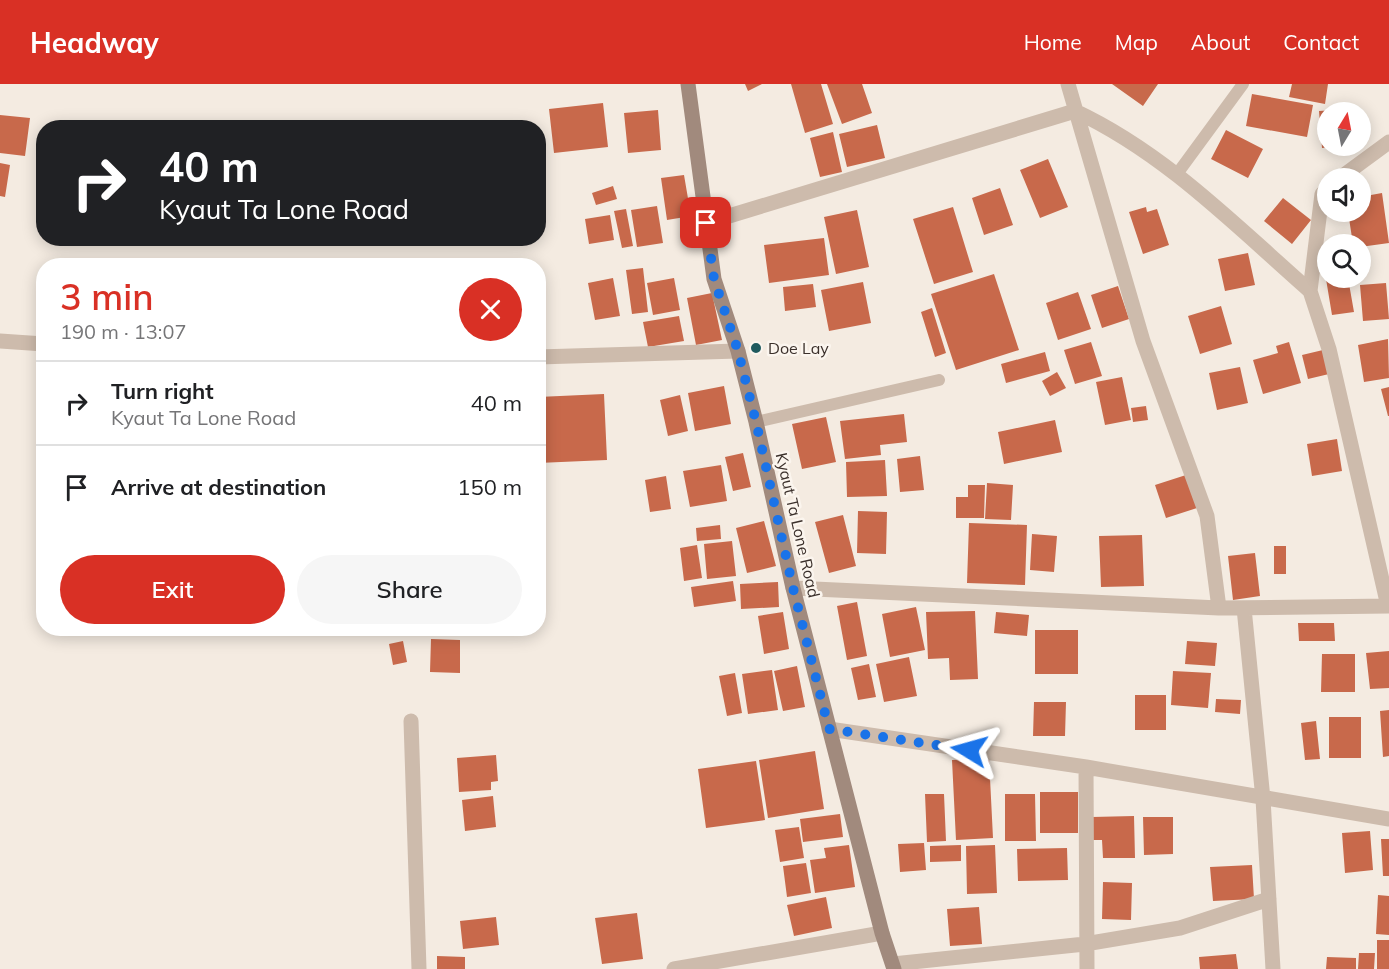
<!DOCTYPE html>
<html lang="en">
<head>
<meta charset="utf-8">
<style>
  body { margin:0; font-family:Mulish,sans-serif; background:#f6f6f6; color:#202124; height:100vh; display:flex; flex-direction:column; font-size:22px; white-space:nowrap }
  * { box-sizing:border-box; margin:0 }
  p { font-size:20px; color:#757577 }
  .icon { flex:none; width:33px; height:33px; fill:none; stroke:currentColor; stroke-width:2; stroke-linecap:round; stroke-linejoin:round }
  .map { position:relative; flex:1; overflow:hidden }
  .side { position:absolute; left:36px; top:174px; width:510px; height:378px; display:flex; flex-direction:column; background:#fff; border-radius:24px; box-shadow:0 3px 15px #0003 }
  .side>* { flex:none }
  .banner { position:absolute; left:36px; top:36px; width:510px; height:126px; border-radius:24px; box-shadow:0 3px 15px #0003; background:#202124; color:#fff; overflow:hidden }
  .needle { width:39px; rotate:10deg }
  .buttons { position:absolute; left:1317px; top:18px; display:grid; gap:12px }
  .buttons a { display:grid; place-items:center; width:54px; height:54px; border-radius:50%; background:#fff; box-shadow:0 3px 15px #0003; font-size:30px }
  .pin { position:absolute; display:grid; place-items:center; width:51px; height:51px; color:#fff; margin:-26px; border-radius:12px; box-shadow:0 3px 9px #0006 }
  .me { position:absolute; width:66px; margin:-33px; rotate:278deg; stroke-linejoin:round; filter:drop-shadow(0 0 4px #0008) }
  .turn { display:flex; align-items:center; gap:21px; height:126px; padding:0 24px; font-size:27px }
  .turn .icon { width:78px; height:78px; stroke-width:2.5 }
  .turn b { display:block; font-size:42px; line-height:51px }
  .round { display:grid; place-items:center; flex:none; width:63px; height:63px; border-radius:32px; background:#f6f6f6 }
  .summary { display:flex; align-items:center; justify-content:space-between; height:102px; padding:0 24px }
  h1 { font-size:36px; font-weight:600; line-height:45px; color:#d93025 }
  .primary-button { display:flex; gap:12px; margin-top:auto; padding:12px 24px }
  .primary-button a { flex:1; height:69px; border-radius:36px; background:#d93025; color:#fff; font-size:24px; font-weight:600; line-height:69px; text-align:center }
  .primary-button a+a { background:#f6f6f6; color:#202124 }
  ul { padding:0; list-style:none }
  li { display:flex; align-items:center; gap:18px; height:84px; padding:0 24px; border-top:2px solid #e0e0e0 }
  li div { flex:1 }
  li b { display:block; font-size:22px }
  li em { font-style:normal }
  header { display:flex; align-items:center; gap:36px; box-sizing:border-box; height:84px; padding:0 30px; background:#d93025; color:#fff }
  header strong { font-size:28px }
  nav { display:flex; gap:33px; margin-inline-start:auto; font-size:21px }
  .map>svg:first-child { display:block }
  .building { fill:#c8694b }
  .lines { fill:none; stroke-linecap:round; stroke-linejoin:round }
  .service { stroke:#cdbbac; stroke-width:12 }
  .minor { stroke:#cdbbac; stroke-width:15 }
  .secondary { stroke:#a18a7d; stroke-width:15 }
  .route { stroke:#1a73e8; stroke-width:10; stroke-dasharray:0 18 }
  .poi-dot { fill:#1f5a5e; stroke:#fbf5ee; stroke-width:2 }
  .labels { text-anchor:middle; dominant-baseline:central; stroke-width:5; stroke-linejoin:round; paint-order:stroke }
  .poi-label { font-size:16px; fill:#3b302b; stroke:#fbf5ee; text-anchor:start }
  .street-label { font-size:16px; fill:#3b302b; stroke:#fbf5ee }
</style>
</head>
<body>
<header>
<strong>Headway</strong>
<nav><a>Home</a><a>Map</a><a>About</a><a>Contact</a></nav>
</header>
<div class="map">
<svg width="1389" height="885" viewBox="0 0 1389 885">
  <rect width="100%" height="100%" fill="#f4ebe1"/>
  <!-- building -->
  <path class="building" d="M 745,0 L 762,0 L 748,7 Z
    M 791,0 L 821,0 L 833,40 L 805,49 Z
    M 827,0 L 862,0 L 872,29 L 842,40 Z
    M 1112,0 L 1158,0 L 1143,22 Z
    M 1292,0 L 1328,0 L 1325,20 L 1289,13 Z
    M 1252,10 L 1313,21 L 1307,53 L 1246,42 Z
    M 603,19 L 608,63 L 554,69 L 549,25 Z
    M 1351,25 L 1351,28 L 1328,28 L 1328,62 L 1332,63 L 1322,64 L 1319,27 Z
    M 658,26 L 661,66 L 628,69 L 624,29 Z
    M 0,31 L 30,34 L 25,72 L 0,69 Z
    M 877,41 L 885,74 L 847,83 L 839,50 Z
    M 1226,46 L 1263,65 L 1248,94 L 1211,75 Z
    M 833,48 L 842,88 L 820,93 L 810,54 Z
    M 1048,75 L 1068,123 L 1040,134 L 1020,86 Z
    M 0,79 L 10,81 L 5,113 L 0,112 Z
    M 684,91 L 691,132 L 667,136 L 661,94 Z
    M 613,102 L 617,115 L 596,121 L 592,109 Z
    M 1000,104 L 1013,141 L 984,151 L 972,114 Z
    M 1382,109 L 1389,159 L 1360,163 L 1360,160 L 1353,160 L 1348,128 L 1360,128 L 1360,113 Z
    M 1283,114 L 1311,136 L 1292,160 L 1264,137 Z
    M 657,122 L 663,159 L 637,163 L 631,126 Z
    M 953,123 L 973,188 L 934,200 L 913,135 Z
    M 1146,123 L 1147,128 L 1157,125 L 1169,161 L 1143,170 L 1129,128 Z
    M 626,125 L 633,162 L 622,164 L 614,127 Z
    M 857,126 L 869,183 L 836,190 L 824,133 Z
    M 610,131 L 614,156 L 589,160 L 585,135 Z
    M 824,154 L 829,191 L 769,199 L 764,161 Z
    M 1248,169 L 1255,201 L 1225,207 L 1218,175 Z
    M 643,184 L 648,228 L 632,230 L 626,186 Z
    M 994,190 L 1019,266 L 956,286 L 931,210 Z
    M 613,194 L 620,232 L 595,236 L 588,199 Z
    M 674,194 L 680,226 L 653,231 L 647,199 Z
    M 1348,194 L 1354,228 L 1332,231 L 1326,195 Z
    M 863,198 L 871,239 L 829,247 L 821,206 Z
    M 1386,199 L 1389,235 L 1363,237 L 1360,201 Z
    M 813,200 L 816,223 L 785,227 L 783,203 Z
    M 1118,202 L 1129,235 L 1102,244 L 1091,211 Z
    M 1078,208 L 1091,245 L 1058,256 L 1046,219 Z
    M 712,209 L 722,256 L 696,261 L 687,214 Z
    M 1221,222 L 1232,260 L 1200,270 L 1188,232 Z
    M 932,224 L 946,269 L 935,273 L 921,228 Z
    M 679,232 L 684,257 L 648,263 L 643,238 Z
    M 1388,255 L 1389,294 L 1364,298 L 1358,261 Z
    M 1091,258 L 1102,292 L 1075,300 L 1064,266 Z
    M 1289,258 L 1301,299 L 1263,310 L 1253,276 L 1278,269 L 1276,262 Z
    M 1323,266 L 1329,290 L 1308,295 L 1302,271 Z
    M 1045,268 L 1050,287 L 1006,299 L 1001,280 Z
    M 1240,283 L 1248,319 L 1217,326 L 1209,289 Z
    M 1057,288 L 1066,304 L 1050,312 L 1042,297 Z
    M 1122,293 L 1131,336 L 1105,341 L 1096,298 Z
    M 724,302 L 731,340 L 695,347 L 688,309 Z
    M 1389,303 L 1389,332 L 1388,332 L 1381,305 Z
    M 604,310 L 607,376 L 538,379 L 538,313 Z
    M 680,311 L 688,347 L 668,352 L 660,316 Z
    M 1146,322 L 1148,336 L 1133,338 L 1131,324 Z
    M 904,330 L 907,358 L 880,361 L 881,371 L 845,375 L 840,337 Z
    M 826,333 L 836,378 L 802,385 L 792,340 Z
    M 1055,336 L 1062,368 L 1004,380 L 998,348 Z
    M 1337,355 L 1342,387 L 1312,392 L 1307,360 Z
    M 743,369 L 751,403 L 733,407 L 725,373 Z
    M 920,372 L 924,406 L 900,408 L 897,375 Z
    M 885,376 L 887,412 L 847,413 L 846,378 Z
    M 721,381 L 727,417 L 690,423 L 683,387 Z
    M 1186,391 L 1197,424 L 1166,434 L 1155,401 Z
    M 666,392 L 671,425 L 650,428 L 645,396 Z
    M 987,399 L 1013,401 L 1011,436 L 985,435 Z
    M 968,401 L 985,401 L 984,434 L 956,434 L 956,413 L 968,413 Z
    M 858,427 L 887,428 L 886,470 L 857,469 Z
    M 843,431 L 856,482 L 829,489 L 815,438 Z
    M 764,437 L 776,482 L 747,489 L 736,444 Z
    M 969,439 L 1027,441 L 1025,501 L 967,499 Z
    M 720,441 L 721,455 L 697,457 L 696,444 Z
    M 1032,450 L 1057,452 L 1054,488 L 1030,486 Z
    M 1142,451 L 1144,502 L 1101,503 L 1099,452 Z
    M 732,457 L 736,492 L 707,495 L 704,460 Z
    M 697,461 L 702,494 L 684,497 L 680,464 Z
    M 1274,462 L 1286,462 L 1286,490 L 1274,490 Z
    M 1255,469 L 1260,512 L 1233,516 L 1228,472 Z
    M 733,497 L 736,517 L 694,523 L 691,503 Z
    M 778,498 L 779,523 L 741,525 L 740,500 Z
    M 857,518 L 867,572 L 847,576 L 837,522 Z
    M 916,523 L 925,566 L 890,573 L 882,530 Z
    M 975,527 L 978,595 L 950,596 L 949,574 L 928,575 L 926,528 Z
    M 783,528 L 789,565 L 764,570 L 758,532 Z
    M 996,528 L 1029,531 L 1027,552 L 994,549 Z
    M 1298,539 L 1334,539 L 1335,557 L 1299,557 Z
    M 1035,546 L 1078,546 L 1078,590 L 1035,590 Z
    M 431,555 L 460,556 L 460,589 L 430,588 Z
    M 403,557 L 407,578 L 393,581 L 389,560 Z
    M 1187,557 L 1217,559 L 1215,582 L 1185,580 Z
    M 1389,567 L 1389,604 L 1370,605 L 1366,569 Z
    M 1322,570 L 1355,570 L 1355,608 L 1321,608 Z
    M 909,573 L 917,612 L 884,618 L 876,580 Z
    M 869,580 L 876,613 L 858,616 L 851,584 Z
    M 797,582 L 805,623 L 783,627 L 774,587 Z
    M 772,586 L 778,626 L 748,630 L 742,590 Z
    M 1173,587 L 1211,589 L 1208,624 L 1171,621 Z
    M 735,589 L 742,629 L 727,632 L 719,592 Z
    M 1135,611 L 1166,611 L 1166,646 L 1135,646 Z
    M 1216,615 L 1241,616 L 1240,630 L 1215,628 Z
    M 1034,618 L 1066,618 L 1065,652 L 1033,652 Z
    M 1389,626 L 1389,672 L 1383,673 L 1380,627 Z
    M 1329,633 L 1361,633 L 1361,674 L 1329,674 Z
    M 1316,637 L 1320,675 L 1305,676 L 1301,639 Z
    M 815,667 L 824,725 L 768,734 L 759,676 Z
    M 496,671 L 498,697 L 491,698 L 491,706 L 459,708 L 457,674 Z
    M 989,674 L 993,754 L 956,756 L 952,676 Z
    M 756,677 L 765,736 L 706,744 L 698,685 Z
    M 1040,708 L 1078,708 L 1078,749 L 1040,749 Z
    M 925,710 L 944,710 L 946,757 L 927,758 Z
    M 1005,710 L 1035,710 L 1036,757 L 1005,757 Z
    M 493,712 L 496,743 L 465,747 L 462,716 Z
    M 840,730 L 843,753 L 803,758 L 800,735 Z
    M 1134,732 L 1135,774 L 1103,774 L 1102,756 L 1093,756 L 1092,733 Z
    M 1143,733 L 1173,733 L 1173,770 L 1144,771 Z
    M 799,743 L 804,774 L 780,778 L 775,746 Z
    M 1370,747 L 1373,786 L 1345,789 L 1342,749 Z
    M 1381,755 L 1389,755 L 1389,792 L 1383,792 Z
    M 924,759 L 926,786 L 900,788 L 898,760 Z
    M 849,761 L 855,803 L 815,809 L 810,776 L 826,774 L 824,764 Z
    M 961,761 L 961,777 L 930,778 L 930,762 Z
    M 995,761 L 997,809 L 967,810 L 966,762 Z
    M 1067,764 L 1068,796 L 1018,797 L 1017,765 Z
    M 806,779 L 811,809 L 787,813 L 783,782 Z
    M 1252,781 L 1254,815 L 1213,817 L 1210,783 Z
    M 1103,798 L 1132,799 L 1131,836 L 1102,835 Z
    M 1378,811 L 1389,812 L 1389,851 L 1376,850 Z
    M 826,813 L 832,844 L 794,852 L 787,821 Z
    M 979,823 L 982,860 L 950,862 L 947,825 Z
    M 637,829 L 643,875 L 602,880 L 595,834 Z
    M 496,833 L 499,861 L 463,865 L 460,837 Z
    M 1377,856 L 1389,856 L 1389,885 L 1377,885 Z
    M 1359,869 L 1375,869 L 1374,885 L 1358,885 Z
    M 1236,870 L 1238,885 L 1200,885 L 1199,873 Z
    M 437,872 L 465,873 L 465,885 L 437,885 Z
    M 1327,873 L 1356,874 L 1356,885 L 1326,885 Z"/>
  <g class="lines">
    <!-- service -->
    <path class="service" d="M 1177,90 L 1243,0
      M 756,338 L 939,296"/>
    <!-- minor -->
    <path class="minor" d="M 1068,0 L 1143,257 L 1207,432 L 1219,524
      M 1340,94 L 1389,58
      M 1328,105 L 1322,110 L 1310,207 L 1329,265 L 1388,522
      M 706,139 L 1075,27 C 1165,69 1236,142 1310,207
      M 0,257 L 44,260
      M 538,273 L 738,267
      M 793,504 L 1219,524 L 1389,522
      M 1244,524 L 1263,715 L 1273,885
      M 411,637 L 419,885
      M 829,645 L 1086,683 L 1389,735
      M 1086,683 L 1087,885
      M 893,880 L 1085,860 L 1180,844 L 1269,815
      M 674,885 L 882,849"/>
    <!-- secondary -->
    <path class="secondary" d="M 688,0 L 714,195 L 738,267 L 756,338 L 793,504 L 882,849 L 894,885"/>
  </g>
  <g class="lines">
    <!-- route -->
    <path class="route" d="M 706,139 L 714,195 L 738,267 L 756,338 L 793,504 L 829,645 L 969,666"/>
  </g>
  <!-- markers -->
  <circle class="poi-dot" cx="756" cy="264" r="6"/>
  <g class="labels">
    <!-- poi labels -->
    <g class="poi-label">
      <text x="768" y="264">Doe Lay</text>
    </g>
    <!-- street labels -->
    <g class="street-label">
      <text transform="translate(798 441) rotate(77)">Kyaut Ta Lone Road</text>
    </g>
  </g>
</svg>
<div class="buttons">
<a><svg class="needle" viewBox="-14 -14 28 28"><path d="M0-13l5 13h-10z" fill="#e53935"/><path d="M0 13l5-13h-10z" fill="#757577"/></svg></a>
<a><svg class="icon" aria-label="sound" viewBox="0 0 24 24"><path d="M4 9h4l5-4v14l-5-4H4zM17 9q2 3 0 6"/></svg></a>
<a><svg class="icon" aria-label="search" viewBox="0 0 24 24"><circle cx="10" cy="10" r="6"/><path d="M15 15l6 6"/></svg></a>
</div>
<div class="pin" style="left:706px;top:139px;background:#d93025"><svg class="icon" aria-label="arrive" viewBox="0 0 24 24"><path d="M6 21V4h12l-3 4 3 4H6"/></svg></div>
<svg class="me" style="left:969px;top:666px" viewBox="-20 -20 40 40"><path d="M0-17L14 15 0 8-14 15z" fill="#1a73e8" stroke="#fff" stroke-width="4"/></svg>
<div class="banner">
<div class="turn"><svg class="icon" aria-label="right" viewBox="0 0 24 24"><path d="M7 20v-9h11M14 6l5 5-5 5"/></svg><div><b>40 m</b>Kyaut Ta Lone Road</div></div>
</div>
<section class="side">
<div class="summary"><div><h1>3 min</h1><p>190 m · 13:07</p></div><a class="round" style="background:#d93025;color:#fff"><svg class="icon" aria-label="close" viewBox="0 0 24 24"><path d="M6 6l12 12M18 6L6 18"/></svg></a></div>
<ul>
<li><svg class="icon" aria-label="right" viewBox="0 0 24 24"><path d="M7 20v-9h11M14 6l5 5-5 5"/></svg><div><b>Turn right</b><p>Kyaut Ta Lone Road</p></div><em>40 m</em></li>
<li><svg class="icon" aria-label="arrive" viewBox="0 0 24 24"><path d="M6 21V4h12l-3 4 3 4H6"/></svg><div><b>Arrive at destination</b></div><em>150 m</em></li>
</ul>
<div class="primary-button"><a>Exit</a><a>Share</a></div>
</section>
</div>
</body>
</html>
